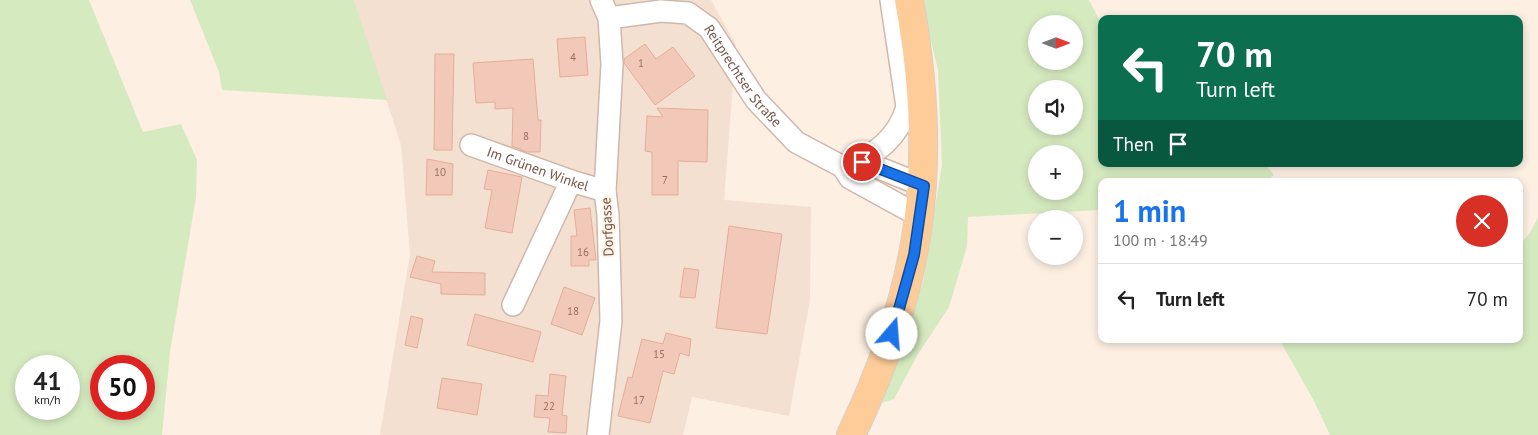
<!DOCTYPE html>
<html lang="en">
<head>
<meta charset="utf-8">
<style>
  body { margin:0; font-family:"PT Sans",sans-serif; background:#f2f2f2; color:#222; height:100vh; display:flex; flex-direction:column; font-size:19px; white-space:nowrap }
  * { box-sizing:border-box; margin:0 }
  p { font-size:16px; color:#767676 }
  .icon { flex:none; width:28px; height:28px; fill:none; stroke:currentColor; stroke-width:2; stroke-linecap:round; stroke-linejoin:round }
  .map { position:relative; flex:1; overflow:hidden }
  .side { position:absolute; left:1098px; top:178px; width:425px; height:165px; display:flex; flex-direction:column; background:#fff; border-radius:10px; box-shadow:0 2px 8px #0003 }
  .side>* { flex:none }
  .guide { position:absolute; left:1098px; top:15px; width:425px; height:152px; border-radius:10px; box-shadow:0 2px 8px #0003; background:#0b6e4f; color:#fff; overflow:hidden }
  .needle { width:32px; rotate:90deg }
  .fabs { position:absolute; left:1028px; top:15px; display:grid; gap:10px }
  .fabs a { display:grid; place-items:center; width:55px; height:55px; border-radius:50%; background:#fff; box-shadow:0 2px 8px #0003; font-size:25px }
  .speed { position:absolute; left:15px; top:355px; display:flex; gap:10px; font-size:25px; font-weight:700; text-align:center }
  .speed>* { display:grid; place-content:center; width:65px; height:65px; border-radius:50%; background:#fff; box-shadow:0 2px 8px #0003; line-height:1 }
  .speed small { font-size:12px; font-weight:400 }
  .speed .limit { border:8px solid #d22; background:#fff; color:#111 }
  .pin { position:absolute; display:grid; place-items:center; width:42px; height:42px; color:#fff; margin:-21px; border:2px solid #fff; border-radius:50%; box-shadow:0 1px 5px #0007 }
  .me { position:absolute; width:55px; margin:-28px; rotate:18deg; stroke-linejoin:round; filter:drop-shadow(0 0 4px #0008) }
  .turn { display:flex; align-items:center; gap:18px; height:105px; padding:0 15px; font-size:22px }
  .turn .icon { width:65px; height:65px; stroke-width:2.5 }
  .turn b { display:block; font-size:35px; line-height:42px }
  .then { display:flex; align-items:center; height:48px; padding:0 15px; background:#0003; gap:10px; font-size:19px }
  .round { display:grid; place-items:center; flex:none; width:52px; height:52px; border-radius:26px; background:#f2f2f2 }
  .overview { display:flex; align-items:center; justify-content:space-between; height:85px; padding:0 15px }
  h1 { font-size:30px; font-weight:700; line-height:38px; color:#1a73e8 }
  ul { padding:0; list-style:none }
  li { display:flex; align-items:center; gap:15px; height:70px; padding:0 15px; border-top:1px solid #e0e0e0 }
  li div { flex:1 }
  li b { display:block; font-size:19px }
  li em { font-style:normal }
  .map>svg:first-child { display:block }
  .residential { fill:#f4e0d0 }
  .green { fill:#d6eac0; fill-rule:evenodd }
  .building { fill:#f2c9b9; stroke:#e5ad99 }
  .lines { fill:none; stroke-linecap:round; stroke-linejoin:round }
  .minor-casing { stroke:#d0b7ac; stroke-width:24 }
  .major-casing { stroke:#d8cfcc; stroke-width:30 }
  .minor { stroke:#fff; stroke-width:21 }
  .major { stroke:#fdcc99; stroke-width:28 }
  .route-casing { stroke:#114b97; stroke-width:12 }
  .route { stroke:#1a73e8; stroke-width:9 }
  .labels { text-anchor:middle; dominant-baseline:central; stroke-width:4.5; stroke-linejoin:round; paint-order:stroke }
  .number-label { font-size:11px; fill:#947064 }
  .street-label { font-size:14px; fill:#745348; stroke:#fff4e8 }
</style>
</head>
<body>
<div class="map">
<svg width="1538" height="435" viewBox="0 0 1538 435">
  <rect width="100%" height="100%" fill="#fdefe2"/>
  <!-- residential -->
  <path class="residential" d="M 354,0 L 711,0 L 736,45 L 724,200 L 811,207 L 810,300 L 789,416 L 692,397 L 683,435 L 380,435 L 410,254 L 401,145 Z"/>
  <!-- green -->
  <path class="green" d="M 0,0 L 89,0 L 143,132 L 181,124 L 197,160 L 196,197 L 170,352 L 162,435 L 0,435 ZM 69,366 L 69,409 L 26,409 L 26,366 ZM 144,366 L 144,409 L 101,409 L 101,366 Z
    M 190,0 L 354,0 L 387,100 L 222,90 L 219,72 Z
    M 921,0 L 1089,0 L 1101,23 L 1101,164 L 1265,164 L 1274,175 L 1266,181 L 1101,181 L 1101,210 L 968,217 L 967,246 L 949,307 L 918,354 L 894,399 L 878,404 L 923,282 L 942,165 L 938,70 ZM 1036,24 L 1074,24 L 1074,61 L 1036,61 ZM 1036,89 L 1074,89 L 1074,126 L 1036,126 ZM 1036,154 L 1074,154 L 1074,191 L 1036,191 Z
    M 1538,218 L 1538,435 L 1330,435 L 1314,401 L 1279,339 L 1519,339 L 1519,246 L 1529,234 Z"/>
  <!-- building -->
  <path class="building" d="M 585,37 L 588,75 L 560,77 L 557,39 Z
    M 645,44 L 656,59 L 673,47 L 695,76 L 655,105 L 624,63 L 624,59 Z
    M 435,54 L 454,54 L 452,150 L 434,150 Z
    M 533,59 L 538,120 L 541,120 L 540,152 L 527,152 L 512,146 L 513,108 L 495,109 L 495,102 L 476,103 L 473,63 Z
    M 657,108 L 708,110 L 707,162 L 678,161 L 678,195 L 652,195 L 652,152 L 645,151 L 647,116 L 663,117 Z
    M 427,159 L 453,164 L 452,195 L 426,195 Z
    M 488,170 L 522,177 L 512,233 L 485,228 L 492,190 L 484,189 Z
    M 590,208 L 596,260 L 589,260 L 589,266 L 571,266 L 571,236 L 577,236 L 574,210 Z
    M 729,226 L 782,234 L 767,334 L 716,328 Z
    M 417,256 L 435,261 L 432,272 L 485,273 L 485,295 L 441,294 L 441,284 L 410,277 Z
    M 684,268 L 699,270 L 695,298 L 680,297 Z
    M 564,287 L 595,298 L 582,335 L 551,324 Z
    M 475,314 L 541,332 L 533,362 L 467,345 Z
    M 411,316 L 423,319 L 417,348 L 405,345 Z
    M 666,333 L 691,339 L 689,356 L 680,353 L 674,374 L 663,371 L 650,423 L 618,416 L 628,377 L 632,378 L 642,339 L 663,344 Z
    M 550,374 L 566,376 L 562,415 L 567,416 L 566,433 L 548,432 L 550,418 L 534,417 L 536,395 L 548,396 Z
    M 442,378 L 482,384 L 477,415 L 437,408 Z"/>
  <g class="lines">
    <!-- minor casing -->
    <g class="minor-casing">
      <g id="minor">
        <path id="s1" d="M 609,18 L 661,11 L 688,13 L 709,28 L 756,100 L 796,142 L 843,167"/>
        <path id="s2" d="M 471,145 L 571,181 L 605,191"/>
        <path d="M 862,161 L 924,186"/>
        <path d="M 843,167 C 874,157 898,138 907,107 L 891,0"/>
        <path d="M 843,167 L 850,178 L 921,217"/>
        <path d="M 513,305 L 571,181"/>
        <path d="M 598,435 L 611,321 L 608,215 L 605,191 L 612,64 L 609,18 L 601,0"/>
      </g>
    </g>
    <!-- major casing -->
    <g class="major-casing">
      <path id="major" d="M 851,435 C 923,285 939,163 909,0"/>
    </g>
    <!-- minor -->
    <use href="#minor" class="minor"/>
    <!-- major -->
    <use href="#major" class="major"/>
  </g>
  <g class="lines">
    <!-- route casing -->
    <g class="route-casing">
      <path id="route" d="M 862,162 L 924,186 L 914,255 L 892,334"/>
    </g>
    <!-- route -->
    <use href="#route" class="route"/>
  </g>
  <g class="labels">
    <!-- number labels -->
    <g class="number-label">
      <text x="573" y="57">4</text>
      <text x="641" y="63">1</text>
      <text x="526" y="136">8</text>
      <text x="440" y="172">10</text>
      <text x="665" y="180">7</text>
      <text x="583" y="252">16</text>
      <text x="573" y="311">18</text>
      <text x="659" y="354">15</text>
      <text x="639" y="400">17</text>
      <text x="549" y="406">22</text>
    </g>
    <!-- street labels -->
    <g class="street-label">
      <text stroke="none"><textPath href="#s1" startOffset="164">Reitprechtser Straße</textPath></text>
      <text stroke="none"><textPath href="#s2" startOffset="71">Im Grünen Winkel</textPath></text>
      <text transform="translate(607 227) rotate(-93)">Dorfgasse</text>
    </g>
  </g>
</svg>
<div class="fabs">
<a><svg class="needle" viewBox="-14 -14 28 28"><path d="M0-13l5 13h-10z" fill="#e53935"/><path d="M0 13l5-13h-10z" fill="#767676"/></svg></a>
<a><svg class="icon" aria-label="sound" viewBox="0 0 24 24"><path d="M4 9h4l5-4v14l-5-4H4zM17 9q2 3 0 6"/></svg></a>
<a>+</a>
<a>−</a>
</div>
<div class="speed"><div>41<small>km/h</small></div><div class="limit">50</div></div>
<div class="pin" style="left:862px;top:162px;background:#d93025"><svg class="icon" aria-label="arrive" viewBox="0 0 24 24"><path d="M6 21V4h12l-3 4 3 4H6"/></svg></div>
<svg class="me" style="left:892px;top:334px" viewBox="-20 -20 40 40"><circle r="19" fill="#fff"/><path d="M0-13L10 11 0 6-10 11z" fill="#1a73e8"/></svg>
<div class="guide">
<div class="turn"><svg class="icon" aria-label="left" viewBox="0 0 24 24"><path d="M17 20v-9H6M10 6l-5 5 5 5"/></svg><div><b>70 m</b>Turn left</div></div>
<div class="then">Then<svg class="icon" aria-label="arrive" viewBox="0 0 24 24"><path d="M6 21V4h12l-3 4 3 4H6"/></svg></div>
</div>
<section class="side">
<div class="overview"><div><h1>1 min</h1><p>100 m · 18:49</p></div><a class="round" style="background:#d93025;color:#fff"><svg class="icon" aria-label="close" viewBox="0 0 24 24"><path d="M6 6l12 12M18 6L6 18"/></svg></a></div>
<ul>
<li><svg class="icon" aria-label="left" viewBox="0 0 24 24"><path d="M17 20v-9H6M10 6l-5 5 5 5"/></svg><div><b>Turn left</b></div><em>70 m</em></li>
</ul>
</section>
</div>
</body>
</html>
